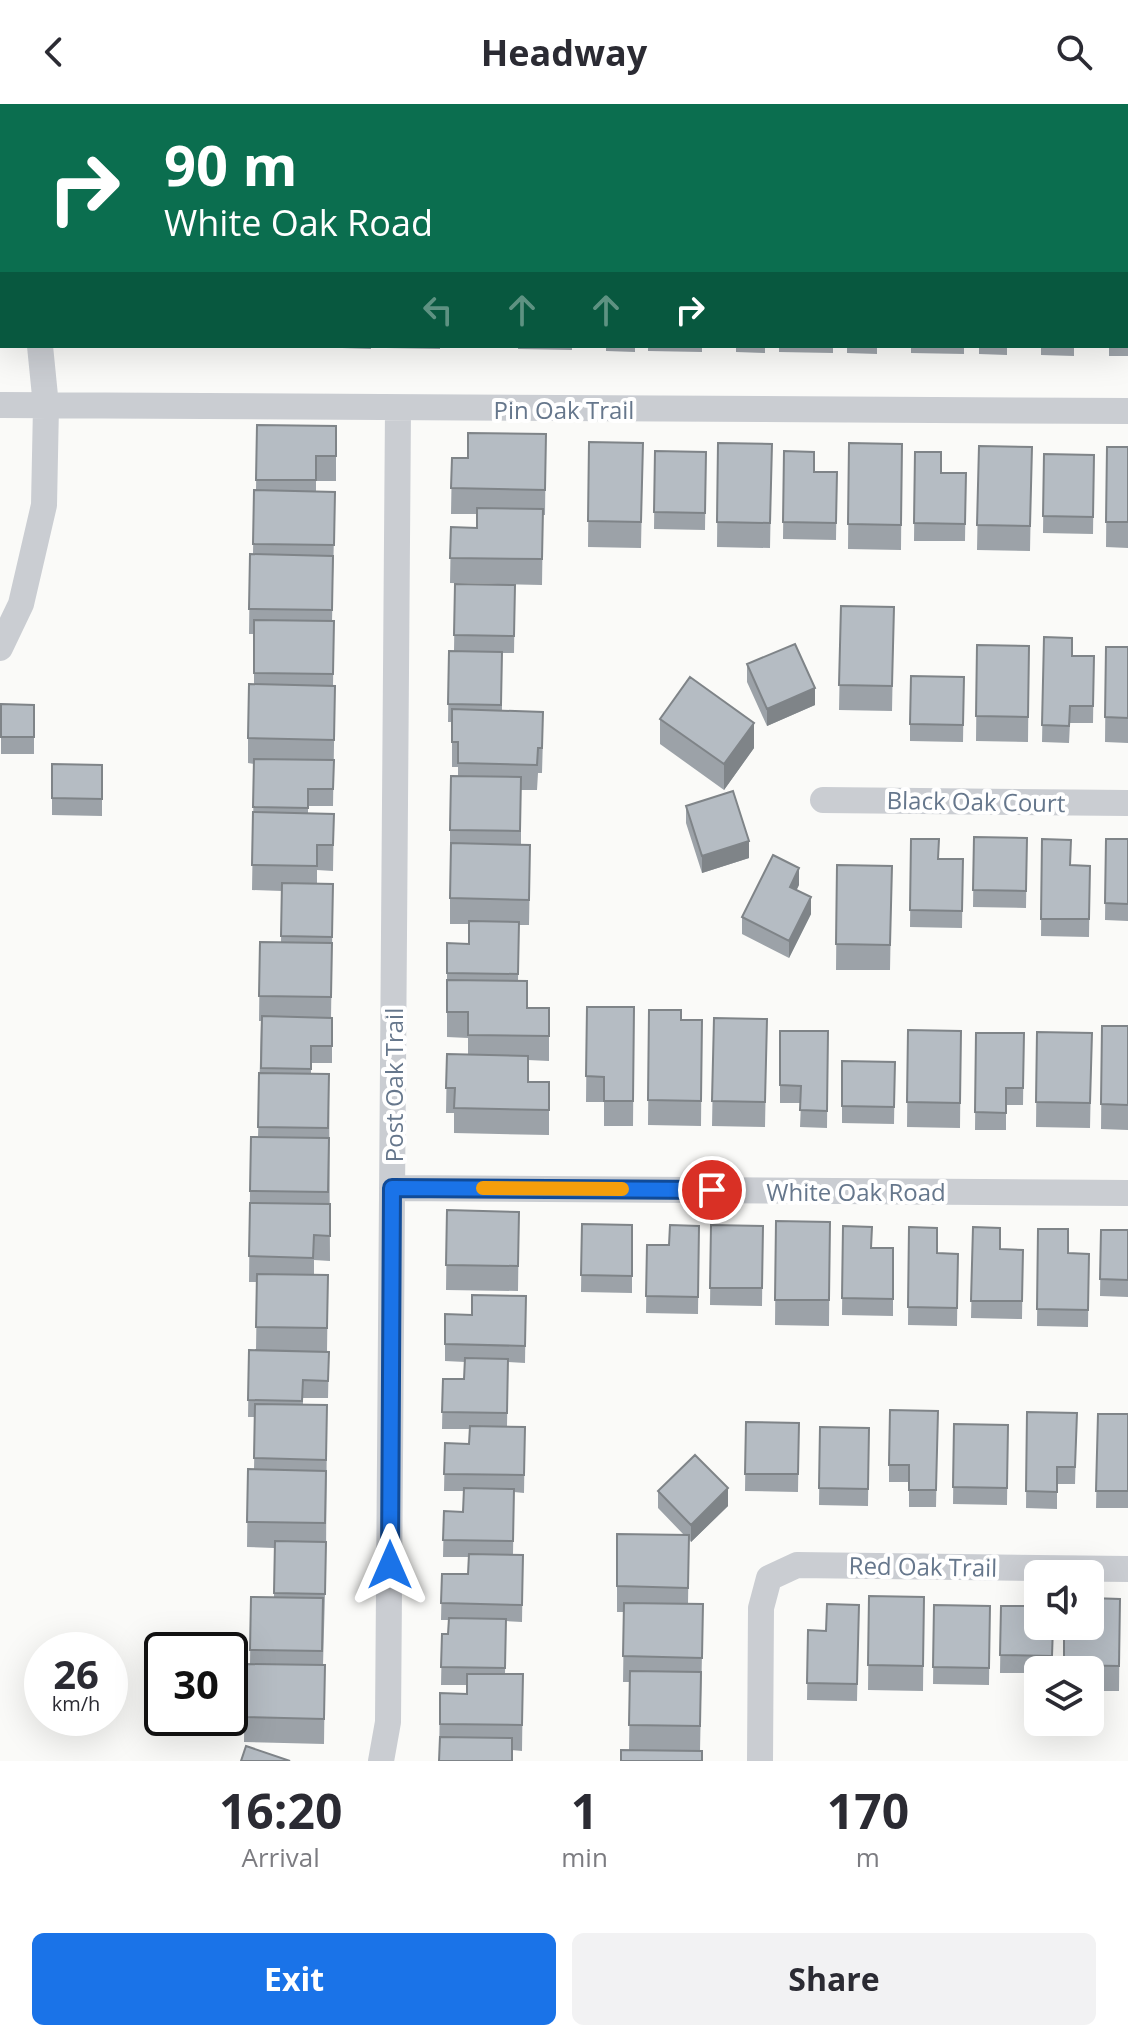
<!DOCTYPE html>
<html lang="en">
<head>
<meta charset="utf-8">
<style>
  body { margin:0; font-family:"Open Sans",sans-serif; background:#f2f2f3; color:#2b2b33; height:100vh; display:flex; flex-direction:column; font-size:30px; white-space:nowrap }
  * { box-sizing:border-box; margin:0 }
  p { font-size:26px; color:#7c7c81 }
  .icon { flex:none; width:44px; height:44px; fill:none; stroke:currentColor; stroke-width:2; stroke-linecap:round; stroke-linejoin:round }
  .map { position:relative; height:1657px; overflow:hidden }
  .panel { display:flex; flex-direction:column; background:#fff; flex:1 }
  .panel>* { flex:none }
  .hud { position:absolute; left:0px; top:0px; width:1128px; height:244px; box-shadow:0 8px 32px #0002; background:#0b6e4f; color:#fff; overflow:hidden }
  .buttons { position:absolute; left:1024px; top:1456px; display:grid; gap:16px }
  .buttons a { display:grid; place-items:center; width:80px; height:80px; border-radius:12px; background:#fff; box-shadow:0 8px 32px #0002; font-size:40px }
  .speed { position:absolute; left:24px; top:1528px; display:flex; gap:16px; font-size:40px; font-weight:700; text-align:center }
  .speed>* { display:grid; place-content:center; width:104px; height:104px; border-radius:50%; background:#fff; box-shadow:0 8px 32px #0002; line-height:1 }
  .speed small { font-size:20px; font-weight:400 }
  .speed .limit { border:4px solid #111; border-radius:12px; background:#fff; color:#111 }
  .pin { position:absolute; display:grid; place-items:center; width:68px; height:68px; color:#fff; margin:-34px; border:4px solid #fff; border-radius:50%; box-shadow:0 2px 8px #0007 }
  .me { position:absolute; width:88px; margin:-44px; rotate:0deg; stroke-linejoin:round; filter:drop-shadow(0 0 6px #0008) }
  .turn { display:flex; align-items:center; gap:28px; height:168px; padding:0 32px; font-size:36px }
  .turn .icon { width:104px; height:104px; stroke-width:2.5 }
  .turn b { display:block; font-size:56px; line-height:68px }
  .lanes { display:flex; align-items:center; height:76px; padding:0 32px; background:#0003; justify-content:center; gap:40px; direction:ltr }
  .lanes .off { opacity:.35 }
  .eta { display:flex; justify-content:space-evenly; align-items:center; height:136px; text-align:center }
  .eta b { font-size:48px; font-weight:700; line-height:56px }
  .button { display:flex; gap:16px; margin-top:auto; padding:16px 32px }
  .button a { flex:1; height:92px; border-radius:12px; background:#1a73e8; color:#fff; font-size:32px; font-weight:700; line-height:92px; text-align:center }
  .button a+a { background:#f2f2f3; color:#2b2b33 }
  header { display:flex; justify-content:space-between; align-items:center; height:104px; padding:0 32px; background:#fff; font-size:36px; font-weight:700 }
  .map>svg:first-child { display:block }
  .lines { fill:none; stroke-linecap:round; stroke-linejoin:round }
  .secondary-casing { stroke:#bec2c8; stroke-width:40 }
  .service { stroke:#cacdd2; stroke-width:12 }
  .minor { stroke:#cacdd2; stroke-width:26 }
  .secondary { stroke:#fff; stroke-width:36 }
  .wall { fill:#9ca2a8 }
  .shaded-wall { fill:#7f8488 }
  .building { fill:#b5bcc3; stroke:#7f8488; stroke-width:2 }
  .route-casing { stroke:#114b97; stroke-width:20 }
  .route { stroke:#1a73e8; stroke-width:14 }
  .slow { stroke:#f59e0b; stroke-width:14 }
  .labels { text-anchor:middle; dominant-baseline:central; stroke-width:8; stroke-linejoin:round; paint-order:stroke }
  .street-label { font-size:24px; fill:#66778c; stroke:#fff }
</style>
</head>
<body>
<header><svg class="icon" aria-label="back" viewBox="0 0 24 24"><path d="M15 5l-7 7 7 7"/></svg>Headway<svg class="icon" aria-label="search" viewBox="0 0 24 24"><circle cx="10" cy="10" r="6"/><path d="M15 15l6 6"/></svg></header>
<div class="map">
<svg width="1128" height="1657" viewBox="0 0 1128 1657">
  <rect width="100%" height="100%" fill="#fafaf8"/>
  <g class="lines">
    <!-- secondary casing -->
    <g class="secondary-casing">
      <path id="secondary" d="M 0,14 L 2,14
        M 1126,73 L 1128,73"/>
    </g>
    <!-- service -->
    <path class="service" d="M 987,2 L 987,0"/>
    <!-- minor -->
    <path class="minor" d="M 50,2 L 50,0
      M 0,301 L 1128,307
      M 0,544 L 21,500 L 44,401 L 46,302 L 40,242
      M 823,696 L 1128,699
      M 392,1084 L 1128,1089
      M 381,1657 L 388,1618 L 398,305
      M 760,1657 L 761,1504 L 769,1474 L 797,1461 L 1128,1465"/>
    <!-- secondary -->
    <use href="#secondary" class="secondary"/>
  </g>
  <!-- wall -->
  <path class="wall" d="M 1126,156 L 1128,156 L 1128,252 L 1109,252 L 1109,242 L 1126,242 Z
    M 342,242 L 371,242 L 371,245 L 342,244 Z
    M 386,242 L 440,242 L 440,245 L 386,244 Z
    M 518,242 L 572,242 L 572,246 L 518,245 Z
    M 606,242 L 635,242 L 635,248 L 606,247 Z
    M 648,242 L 702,242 L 702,248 L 648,247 Z
    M 736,242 L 765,242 L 765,249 L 736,248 Z
    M 779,242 L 833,242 L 833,249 L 779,248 Z
    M 847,242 L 877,242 L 877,250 L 847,249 Z
    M 911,242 L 964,242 L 964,250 L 911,249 Z
    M 979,242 L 1007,242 L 1007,251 L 979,250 Z
    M 1041,242 L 1074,242 L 1074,252 L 1041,251 Z
    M 257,321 L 336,322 L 336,377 L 316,377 L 316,387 L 335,388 L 332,517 L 334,517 L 333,582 L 335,582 L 333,702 L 308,702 L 308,709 L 334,710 L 333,767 L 317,766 L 317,780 L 333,780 L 331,914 L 332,914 L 332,959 L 311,959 L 311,969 L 329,970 L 330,1157 L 314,1156 L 314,1170 L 328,1171 L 327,1248 L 329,1248 L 328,1294 L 303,1294 L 303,1301 L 327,1301 L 326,1455 L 323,1561 L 325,1561 L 324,1640 L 244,1638 L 245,1560 L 250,1560 L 251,1493 L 274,1493 L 274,1444 L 247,1443 L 248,1365 L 254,1365 L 255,1313 L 248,1313 L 249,1246 L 256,1246 L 257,1178 L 249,1178 L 250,1087 L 258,1033 L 261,917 L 259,917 L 260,838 L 281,838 L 282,787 L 252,786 L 254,660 L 248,659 L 248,634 L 254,581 L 254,530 L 249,530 L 250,450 L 253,450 L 254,386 L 256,386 Z
    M 546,330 L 545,411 L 543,411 L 542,481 L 450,479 L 451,423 L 477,424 L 477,410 L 451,410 L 452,354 L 468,354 Z
    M 589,338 L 643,339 L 641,444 L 588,443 Z
    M 718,339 L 772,340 L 770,444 L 717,443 Z
    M 849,339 L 902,340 L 901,446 L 848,445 Z
    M 979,342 L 1032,343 L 1030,447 L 977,446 Z
    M 1107,343 L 1128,343 L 1128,444 L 1106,443 Z
    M 655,347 L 706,348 L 705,426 L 654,425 Z
    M 784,347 L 814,368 L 837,368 L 836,436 L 783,435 Z
    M 915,348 L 941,369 L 966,369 L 965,437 L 914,437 Z
    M 1044,350 L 1094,351 L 1093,430 L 1043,429 Z
    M 455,480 L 515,481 L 514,549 L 502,549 L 502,607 L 543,633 L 542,669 L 538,669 L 537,686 L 521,686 L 521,740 L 530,766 L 529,821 L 519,821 L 518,877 L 527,904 L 549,904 L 549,957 L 528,956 L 528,978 L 549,978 L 549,1031 L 454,1029 L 454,1009 L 446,1009 L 447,950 L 468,950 L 468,934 L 447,933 L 447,839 L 469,840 L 469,820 L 450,820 L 450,726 L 458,672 L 458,663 L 452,663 L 452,618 L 448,618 L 449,547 L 454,547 Z
    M 841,502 L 894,503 L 892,607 L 839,606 Z
    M 1044,533 L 1072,552 L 1094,552 L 1093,619 L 1070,619 L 1069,639 L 1042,638 Z
    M 977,541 L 1029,542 L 1028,638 L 976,637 Z
    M 1106,543 L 1128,543 L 1128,639 L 1105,638 Z
    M 747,560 L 815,601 L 767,622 L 747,578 Z
    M 964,573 L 963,638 L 910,637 L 910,620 Z
    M 34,601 L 34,650 L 1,650 L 1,633 Z
    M 660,615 L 754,644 L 724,686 L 660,640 Z
    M 52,660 L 102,661 L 102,712 L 52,711 Z
    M 686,702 L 749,754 L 702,769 L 686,719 Z
    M 974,733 L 1027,734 L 1026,804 L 973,803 Z
    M 911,735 L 939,755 L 963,755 L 962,824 L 910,823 Z
    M 1042,735 L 1070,761 L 1090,762 L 1089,833 L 1041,832 Z
    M 1106,735 L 1128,735 L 1128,817 L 1105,816 Z
    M 837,761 L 892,762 L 890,866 L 836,866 Z
    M 799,781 L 796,786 L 811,810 L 789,854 L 742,830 L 742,813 Z
    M 587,903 L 634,903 L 633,1022 L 604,1022 L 604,998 L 586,998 Z
    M 649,906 L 681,916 L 702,916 L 701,1022 L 648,1021 Z
    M 714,914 L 767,915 L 765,1023 L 712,1022 Z
    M 1102,922 L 1128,922 L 1128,1026 L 1101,1025 Z
    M 908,926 L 961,927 L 960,1024 L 907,1023 Z
    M 780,927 L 828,927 L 827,1024 L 800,1023 L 801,999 L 780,999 Z
    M 1037,928 L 1092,929 L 1090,1024 L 1036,1023 Z
    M 976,929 L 1024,929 L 1023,1001 L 1006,1001 L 1006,1026 L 975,1026 Z
    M 842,957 L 895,958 L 894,1020 L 842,1019 Z
    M 447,1106 L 519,1108 L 518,1187 L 446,1186 Z
    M 776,1117 L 830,1118 L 829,1222 L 775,1221 Z
    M 582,1120 L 632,1121 L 632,1189 L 581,1188 Z
    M 711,1121 L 763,1122 L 762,1202 L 710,1201 Z
    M 699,1122 L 698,1210 L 646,1209 L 647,1141 L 669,1141 Z
    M 843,1122 L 872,1144 L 893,1144 L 893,1212 L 842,1211 Z
    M 909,1123 L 937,1149 L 958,1150 L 957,1222 L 908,1221 Z
    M 973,1123 L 1000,1145 L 1023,1146 L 1022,1215 L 971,1214 Z
    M 1038,1125 L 1068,1149 L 1089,1150 L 1088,1223 L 1037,1222 Z
    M 1101,1126 L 1128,1126 L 1128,1193 L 1100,1192 Z
    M 526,1192 L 525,1259 L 508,1258 L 507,1322 L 525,1323 L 524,1389 L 514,1388 L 513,1450 L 523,1451 L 522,1518 L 506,1517 L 505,1570 L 523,1570 L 522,1647 L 512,1646 L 439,1657 L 440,1589 L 467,1590 L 467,1581 L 441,1581 L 442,1530 L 448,1530 L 449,1516 L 441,1516 L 442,1470 L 468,1470 L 469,1453 L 443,1453 L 444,1407 L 463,1408 L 464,1387 L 444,1387 L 445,1339 L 469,1340 L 470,1325 L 442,1325 L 443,1275 L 464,1275 L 465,1258 L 445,1257 L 445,1210 L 472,1211 Z
    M 938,1307 L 936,1403 L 909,1403 L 909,1378 L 889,1378 L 889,1361 Z
    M 1027,1308 L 1077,1309 L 1075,1380 L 1057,1380 L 1057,1405 L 1026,1404 Z
    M 1098,1310 L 1128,1310 L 1128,1404 L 1096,1404 Z
    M 746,1318 L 799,1319 L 798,1388 L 745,1387 Z
    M 954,1320 L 1008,1321 L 1007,1401 L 953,1400 Z
    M 820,1323 L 869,1324 L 868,1402 L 819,1401 Z
    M 658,1387 L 728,1402 L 691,1438 L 689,1435 L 688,1500 L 703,1500 L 700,1647 L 629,1646 L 630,1578 L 623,1578 L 624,1508 L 617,1508 L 617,1430 L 684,1431 L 658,1404 Z
    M 869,1492 L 924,1493 L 923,1587 L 868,1586 Z
    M 1120,1495 L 1119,1587 L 1090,1587 L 1090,1566 L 1064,1566 L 1064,1522 Z
    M 859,1501 L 857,1597 L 807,1596 L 808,1526 L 826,1527 Z
    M 934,1501 L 990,1502 L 989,1581 L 933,1580 Z
    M 1001,1502 L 1053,1522 L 1052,1566 L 1038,1566 L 1038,1569 L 1000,1569 Z"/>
  <!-- shaded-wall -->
  <path class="shaded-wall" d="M 815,584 L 815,601 L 767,622 L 767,605 Z
    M 754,619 L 754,644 L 724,686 L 724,660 Z
    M 749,737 L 749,754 L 702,769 L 702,752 Z
    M 799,764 L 799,781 L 790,800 L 790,783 Z
    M 811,793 L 811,810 L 789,854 L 789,837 Z
    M 728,1384 L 728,1402 L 691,1438 L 691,1421 Z"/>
  <!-- building -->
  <path class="building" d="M 1126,156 L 1128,156 L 1128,235 L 1126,235 Z
    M 257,321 L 336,322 L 336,352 L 316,352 L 316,376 L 256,376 Z
    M 468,329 L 546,330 L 545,386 L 451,384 L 452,354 L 468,354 Z
    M 589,338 L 643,339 L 641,418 L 588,417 Z
    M 718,339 L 772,340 L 770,419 L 717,418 Z
    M 849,339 L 902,340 L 901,421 L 848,420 Z
    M 979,342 L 1032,343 L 1030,422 L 977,421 Z
    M 1107,343 L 1128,343 L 1128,418 L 1106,418 Z
    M 655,347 L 706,348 L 705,409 L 654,408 Z
    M 784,347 L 814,348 L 814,368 L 837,368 L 836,419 L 783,418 Z
    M 915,348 L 941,348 L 941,369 L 966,369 L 965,420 L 914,419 Z
    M 1044,350 L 1094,351 L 1093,413 L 1043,412 Z
    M 254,386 L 335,388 L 334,441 L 253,440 Z
    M 477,404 L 543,405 L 542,455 L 450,454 L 451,423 L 477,424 Z
    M 250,450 L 333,452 L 332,506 L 249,505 Z
    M 455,480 L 515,481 L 514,532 L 454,531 Z
    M 841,502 L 894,503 L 892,582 L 839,581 Z
    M 254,516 L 334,517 L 333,570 L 254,569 Z
    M 1044,533 L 1072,534 L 1072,552 L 1094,552 L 1093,602 L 1070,602 L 1069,622 L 1042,621 Z
    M 795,540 L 815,584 L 767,605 L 747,560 Z
    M 977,541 L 1029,542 L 1028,613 L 976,612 Z
    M 1106,543 L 1128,543 L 1128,614 L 1105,613 Z
    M 449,547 L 502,548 L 501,601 L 448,600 Z
    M 911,572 L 964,573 L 963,621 L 910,620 Z
    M 690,573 L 754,619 L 724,660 L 660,615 Z
    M 249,580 L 335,582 L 334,636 L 248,634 Z
    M 1,600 L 34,601 L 34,633 L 1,633 Z
    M 452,605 L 543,608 L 542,644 L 538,644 L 537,661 L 458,659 L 458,638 L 452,638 Z
    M 254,655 L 334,656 L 333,685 L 308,685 L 308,704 L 253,703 Z
    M 52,660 L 102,661 L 102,695 L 52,694 Z
    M 451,672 L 521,673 L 520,727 L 450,726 Z
    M 733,687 L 749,737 L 702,752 L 686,702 Z
    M 253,708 L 334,710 L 333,741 L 317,741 L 317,762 L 252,761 Z
    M 974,733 L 1027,734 L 1026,787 L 973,786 Z
    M 911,735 L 939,735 L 938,755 L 963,755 L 962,807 L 910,806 Z
    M 1042,735 L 1071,736 L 1070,761 L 1090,762 L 1089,815 L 1041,815 Z
    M 1106,735 L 1128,735 L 1128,800 L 1105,799 Z
    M 451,739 L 530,741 L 529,796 L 450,794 Z
    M 773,751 L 799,764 L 790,783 L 811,793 L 789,837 L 742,813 Z
    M 837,761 L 892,762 L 890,841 L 836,840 Z
    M 282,779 L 333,780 L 332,833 L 281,832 Z
    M 469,817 L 519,818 L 518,870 L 447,869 L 447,839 L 469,840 Z
    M 260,838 L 332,839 L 331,893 L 259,892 Z
    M 447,876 L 527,877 L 527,904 L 549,904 L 549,932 L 468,931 L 468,908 L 447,908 Z
    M 587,903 L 634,903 L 633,997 L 604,997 L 604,973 L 586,972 Z
    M 649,906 L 681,906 L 681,916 L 702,916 L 701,997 L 648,996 Z
    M 262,912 L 332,914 L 332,942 L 311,942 L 311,965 L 261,964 Z
    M 714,914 L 767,915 L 765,998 L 712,997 Z
    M 1102,922 L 1128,922 L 1128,1001 L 1101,1000 Z
    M 908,926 L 961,927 L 960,999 L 907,998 Z
    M 780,927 L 828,927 L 827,1007 L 800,1006 L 801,982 L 780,981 Z
    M 1037,928 L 1092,929 L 1090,999 L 1036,998 Z
    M 976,929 L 1024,929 L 1023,984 L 1006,984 L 1006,1009 L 975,1008 Z
    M 447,950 L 528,952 L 528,978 L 549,978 L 549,1006 L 454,1004 L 455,984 L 446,984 Z
    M 842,957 L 895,958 L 894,1003 L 842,1002 Z
    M 259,969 L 329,970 L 328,1024 L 258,1023 Z
    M 251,1033 L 329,1034 L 328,1088 L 250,1087 Z
    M 250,1099 L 330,1100 L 330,1132 L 314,1131 L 313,1154 L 249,1152 Z
    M 447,1106 L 519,1108 L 518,1162 L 446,1161 Z
    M 776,1117 L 830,1118 L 829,1196 L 775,1196 Z
    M 582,1120 L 632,1121 L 632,1172 L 581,1171 Z
    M 670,1121 L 699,1122 L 698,1193 L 646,1192 L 647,1141 L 669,1141 Z
    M 711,1121 L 763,1122 L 762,1184 L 710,1184 Z
    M 843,1122 L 872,1123 L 871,1144 L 893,1144 L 893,1195 L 842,1194 Z
    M 909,1123 L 937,1124 L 937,1149 L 958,1150 L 957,1204 L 908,1203 Z
    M 973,1123 L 1000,1124 L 1000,1145 L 1023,1146 L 1022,1197 L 971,1197 Z
    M 1038,1125 L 1068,1125 L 1068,1149 L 1089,1150 L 1088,1206 L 1037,1205 Z
    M 1101,1126 L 1128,1126 L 1128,1176 L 1100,1175 Z
    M 257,1170 L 328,1171 L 327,1224 L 256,1223 Z
    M 472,1191 L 526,1192 L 525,1242 L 445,1240 L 445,1210 L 472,1211 Z
    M 249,1246 L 329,1248 L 328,1277 L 303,1276 L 302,1297 L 248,1296 Z
    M 465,1254 L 508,1255 L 507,1309 L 442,1308 L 443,1275 L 464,1275 Z
    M 255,1300 L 327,1301 L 326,1356 L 254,1354 Z
    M 890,1306 L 938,1307 L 936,1386 L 909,1386 L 909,1361 L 889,1361 Z
    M 1027,1308 L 1077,1309 L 1075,1363 L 1057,1363 L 1057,1388 L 1026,1387 Z
    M 1098,1310 L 1128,1310 L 1128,1387 L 1096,1387 Z
    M 746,1318 L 799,1319 L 798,1370 L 745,1370 Z
    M 954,1320 L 1008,1321 L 1007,1384 L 953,1383 Z
    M 470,1322 L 525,1323 L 524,1371 L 444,1370 L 445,1339 L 469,1340 Z
    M 820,1323 L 869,1324 L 868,1385 L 819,1384 Z
    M 695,1351 L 728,1384 L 691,1421 L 658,1387 Z
    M 248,1365 L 326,1367 L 325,1419 L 247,1418 Z
    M 464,1384 L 514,1385 L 513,1437 L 443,1436 L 444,1407 L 463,1408 Z
    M 617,1430 L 689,1431 L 688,1484 L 617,1482 Z
    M 275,1437 L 326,1438 L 325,1490 L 274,1489 Z
    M 469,1450 L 523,1451 L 522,1501 L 441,1499 L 442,1470 L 468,1470 Z
    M 869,1492 L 924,1493 L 923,1562 L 868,1561 Z
    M 251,1493 L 323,1494 L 322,1547 L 250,1546 Z
    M 1090,1494 L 1120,1495 L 1119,1562 L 1064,1561 L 1064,1522 L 1090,1522 Z
    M 624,1499 L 703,1500 L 702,1554 L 623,1552 Z
    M 827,1500 L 859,1501 L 857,1580 L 807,1579 L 808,1526 L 826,1527 Z
    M 934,1501 L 990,1502 L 989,1564 L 933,1563 Z
    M 1001,1502 L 1038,1502 L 1038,1522 L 1053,1522 L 1052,1552 L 1000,1551 Z
    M 449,1514 L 506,1515 L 505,1564 L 441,1563 L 442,1530 L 448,1530 Z
    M 245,1560 L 325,1561 L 324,1615 L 244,1613 Z
    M 630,1567 L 701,1568 L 700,1622 L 629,1621 Z
    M 467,1570 L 523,1570 L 522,1621 L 440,1620 L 440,1589 L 467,1590 Z
    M 440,1633 L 512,1634 L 512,1657 L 439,1657 Z
    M 246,1642 L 290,1657 L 241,1657 Z
    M 621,1646 L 702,1647 L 702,1657 L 621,1657 Z"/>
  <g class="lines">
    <!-- route casing -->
    <g class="route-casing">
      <path id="route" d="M 390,1461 L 392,1084 L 712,1086"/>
    </g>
    <!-- route -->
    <use href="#route" class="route"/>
    <!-- slow -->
    <path class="slow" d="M 483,1084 L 622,1085"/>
  </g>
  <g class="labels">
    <!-- street labels -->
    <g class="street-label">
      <text x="564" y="305">Pin Oak Trail</text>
      <text transform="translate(976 697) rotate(1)">Black Oak Court</text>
      <text transform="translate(393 981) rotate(-90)">Post Oak Trail</text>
      <text x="856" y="1087">White Oak Road</text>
      <text transform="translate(923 1462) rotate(1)">Red Oak Trail</text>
    </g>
  </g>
</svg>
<div class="buttons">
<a><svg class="icon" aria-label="sound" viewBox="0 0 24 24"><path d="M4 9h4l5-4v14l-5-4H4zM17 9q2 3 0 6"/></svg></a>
<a><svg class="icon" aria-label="layers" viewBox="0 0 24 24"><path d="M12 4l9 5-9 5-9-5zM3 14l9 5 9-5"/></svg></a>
</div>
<div class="speed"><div>26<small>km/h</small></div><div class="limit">30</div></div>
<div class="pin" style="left:712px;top:1086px;background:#d93025"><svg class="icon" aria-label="arrive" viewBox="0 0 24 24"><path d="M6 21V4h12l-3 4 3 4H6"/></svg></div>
<svg class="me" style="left:390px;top:1461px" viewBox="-20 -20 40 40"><path d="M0-17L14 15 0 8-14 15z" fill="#1a73e8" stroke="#fff" stroke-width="4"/></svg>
<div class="hud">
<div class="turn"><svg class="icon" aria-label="right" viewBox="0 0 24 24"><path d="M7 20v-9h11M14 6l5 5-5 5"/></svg><div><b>90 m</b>White Oak Road</div></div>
<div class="lanes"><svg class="icon off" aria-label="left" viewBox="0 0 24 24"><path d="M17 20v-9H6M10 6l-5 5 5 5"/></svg><svg class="icon off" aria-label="ahead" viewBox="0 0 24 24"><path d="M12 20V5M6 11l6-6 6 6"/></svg><svg class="icon off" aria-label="ahead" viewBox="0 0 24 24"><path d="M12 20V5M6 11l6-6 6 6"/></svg><svg class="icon" aria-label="right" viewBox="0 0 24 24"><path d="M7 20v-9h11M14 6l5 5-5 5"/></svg></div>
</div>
</div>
<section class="panel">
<div class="eta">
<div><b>16:20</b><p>Arrival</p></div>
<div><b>1</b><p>min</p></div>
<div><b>170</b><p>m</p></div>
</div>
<div class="button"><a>Exit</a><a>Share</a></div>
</section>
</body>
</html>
